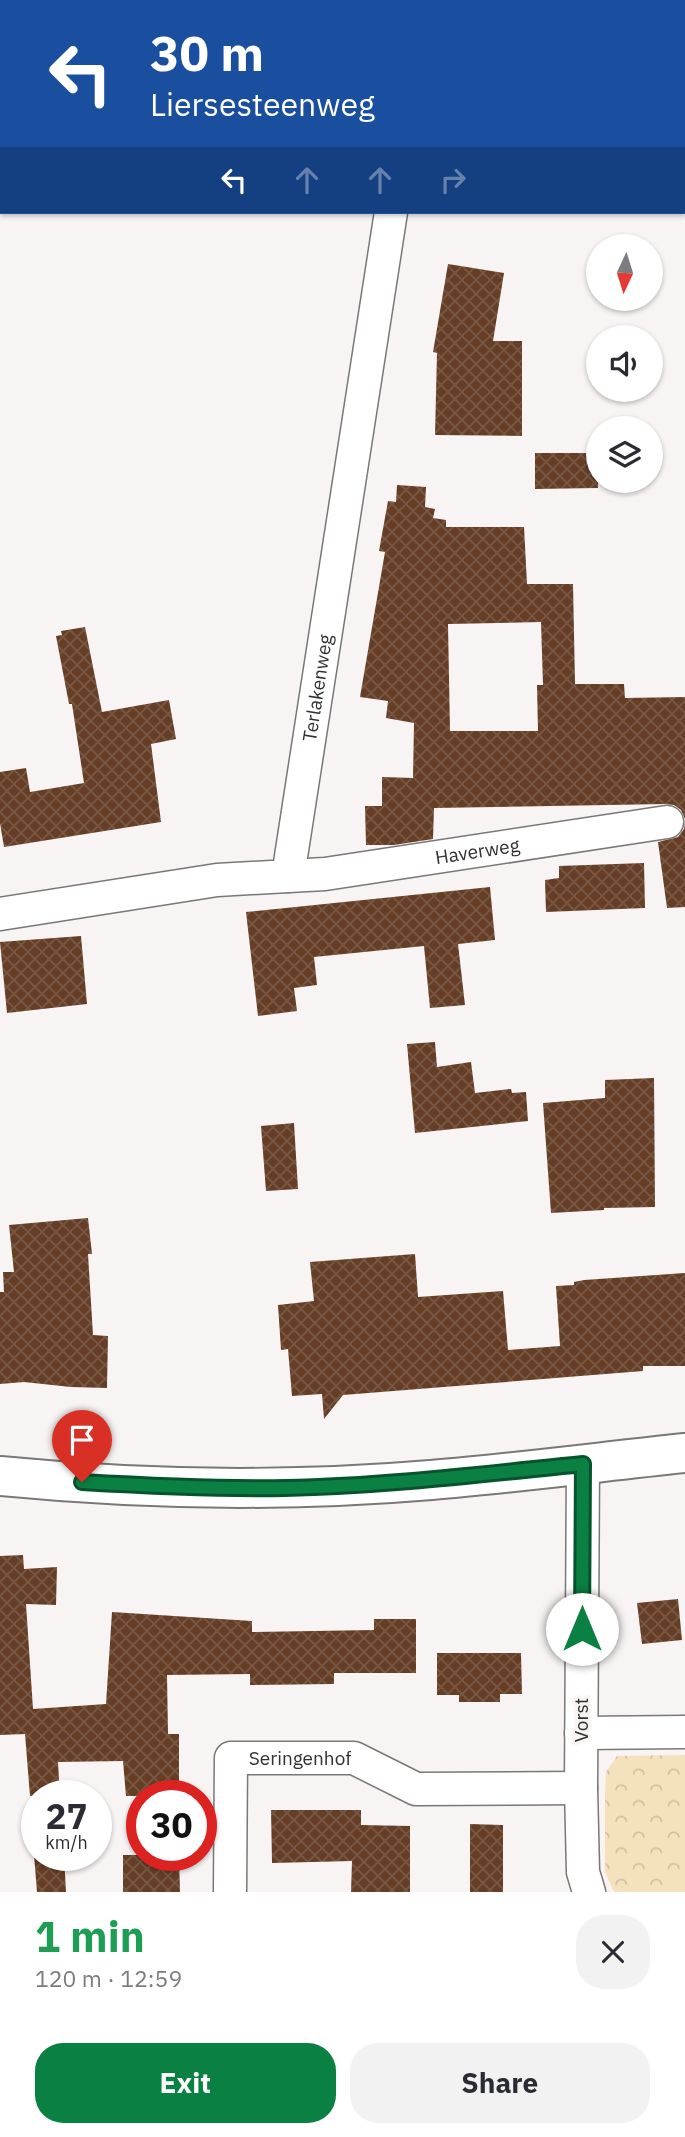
<!DOCTYPE html>
<html lang="en">
<head>
<meta charset="utf-8">
<style>
  body { margin:0; font-family:"IBM Plex Sans",sans-serif; background:#f2f2f3; color:#2b2b33; height:100vh; display:flex; flex-direction:column; font-size:26px; white-space:nowrap }
  * { box-sizing:border-box; margin:0 }
  p { font-size:23px; color:#7c7c81 }
  .icon { flex:none; width:38px; height:38px; fill:none; stroke:currentColor; stroke-width:2; stroke-linecap:round; stroke-linejoin:round }
  .map { position:relative; height:1892px; overflow:hidden }
  .panel { display:flex; flex-direction:column; background:#fff; flex:1 }
  .panel>* { flex:none }
  .top-card { position:absolute; left:0px; top:0px; width:686px; height:214px; box-shadow:0 2px 5px #0004; background:#1a4fa0; color:#fff; overflow:hidden }
  .needle { width:46px; rotate:184deg }
  .buttons { position:absolute; left:586px; top:234px; display:grid; gap:14px }
  .buttons a { display:grid; place-items:center; width:77px; height:77px; border-radius:50%; background:#fff; box-shadow:0 2px 5px #0004; font-size:35px }
  .speed { position:absolute; left:21px; top:1780px; display:flex; gap:14px; font-size:35px; font-weight:700; text-align:center }
  .speed>* { display:grid; place-content:center; width:91px; height:91px; border-radius:50%; background:#fff; box-shadow:0 2px 5px #0004; line-height:1 }
  .speed small { font-size:18px; font-weight:400 }
  .speed .limit { border:10px solid #d22; background:#fff; color:#111 }
  .pin { position:absolute; display:grid; place-items:center; width:60px; height:60px; color:#fff; margin:-72px -30px; border-radius:50% 50% 50% 0; rotate:-45deg; box-shadow:0 0 7px #0007 }
  .pin .icon { rotate:45deg }
  .me { position:absolute; width:77px; margin:-38px; rotate:0deg; stroke-linejoin:round; filter:drop-shadow(0 0 5px #0008) }
  .turn { display:flex; align-items:center; gap:24px; height:147px; padding:0 35px; font-size:32px }
  .turn .icon { width:91px; height:91px; stroke-width:2.5 }
  .turn b { display:block; font-size:49px; line-height:60px }
  .lanes { display:flex; align-items:center; height:66px; padding:0 35px; background:#0003; justify-content:center; gap:35px; direction:ltr }
  .lanes .off { opacity:.35 }
  .round { display:grid; place-items:center; flex:none; width:74px; height:74px; border-radius:28px; background:#f2f2f3 }
  .summary { display:flex; align-items:center; justify-content:space-between; height:119px; padding:0 35px }
  h1 { font-size:42px; font-weight:700; line-height:52px; color:#1e9e55 }
  .primary-button { display:flex; gap:14px; margin-top:auto; padding:14px 35px }
  .primary-button a { flex:1; height:80px; border-radius:28px; background:#0b8043; color:#fff; font-size:28px; font-weight:700; line-height:80px; text-align:center }
  .primary-button a+a { background:#f2f2f3; color:#2b2b33 }
  .map>svg:first-child { display:block }
  .park { fill:url(#park-crowns) }
  .building { fill:url(#building-cross-hatch); fill-rule:evenodd }
  .lines { fill:none; stroke-linecap:round; stroke-linejoin:round }
  .street-casing { stroke:#7a7777; stroke-width:35 }
  .primary-casing { stroke:#7a7777; stroke-width:42 }
  .street { stroke:#fff; stroke-width:32 }
  .primary { stroke:#fff; stroke-width:38 }
  .route-casing { stroke:#07532c; stroke-width:18 }
  .route { stroke:#0b8043; stroke-width:12 }
  .labels { text-anchor:middle; dominant-baseline:central; stroke-width:7; stroke-linejoin:round; paint-order:stroke }
  .street-label { font-size:19px; fill:#323030; stroke:#f8f4f4 }
</style>
</head>
<body>
<div class="map">
<svg width="685" height="1892" viewBox="0 0 685 1892">
  <defs>
    <pattern id="park-crowns" width="20" height="18" patternUnits="userSpaceOnUse" patternTransform="scale(1.75)"><rect width="20" height="18" fill="#f5e1bb"/><path d="M2 6a3 3 0 1 1 6 0M12 15a3 3 0 1 1 6 0" fill="none" stroke="#d2c1a1"/></pattern>
    <pattern id="building-cross-hatch" width="8" height="8" patternUnits="userSpaceOnUse" patternTransform="scale(1.75)"><rect width="8" height="8" fill="#663e26"/><path d="M0 0l8 8M0 8l8-8" fill="none" stroke="#785845"/></pattern>
  </defs>
  <rect width="100%" height="100%" fill="#f8f4f4"/>
  <!-- park -->
  <path class="park" d="M 685,1755 L 685,1892 L 614,1892 L 605,1872 L 605,1794 L 606,1772 L 617,1756 Z"/>
  <!-- building -->
  <path class="building" d="M 448,264 L 504,273 L 493,341 L 522,341 L 522,436 L 435,435 L 437,353 L 433,352 Z
    M 535,453 L 598,453 L 598,488 L 535,489 Z
    M 397,485 L 426,487 L 425,507 L 435,509 L 433,518 L 446,520 L 446,527 L 524,527 L 527,584 L 573,584 L 575,684 L 624,684 L 625,698 L 685,697 L 685,819 L 681,810 L 674,805 L 665,804 L 434,808 L 433,839 L 394,845 L 366,845 L 365,806 L 382,806 L 382,777 L 413,778 L 414,723 L 386,718 L 388,701 L 360,697 L 385,552 L 379,551 L 388,501 L 396,502 ZM 541,622 L 543,685 L 537,685 L 538,731 L 450,731 L 448,624 Z
    M 85,627 L 102,712 L 169,700 L 176,739 L 151,744 L 161,822 L 4,847 L 0,823 L 0,772 L 26,768 L 30,792 L 84,783 L 72,704 L 69,704 L 56,636 L 62,635 L 61,631 Z
    M 685,822 L 685,907 L 667,908 L 658,842 L 678,837 L 684,829 Z
    M 644,863 L 645,908 L 546,912 L 545,880 L 559,878 L 559,866 Z
    M 490,887 L 495,940 L 458,944 L 465,1005 L 430,1008 L 424,946 L 314,957 L 317,985 L 294,988 L 297,1011 L 258,1016 L 246,912 Z
    M 81,936 L 87,1004 L 7,1013 L 0,942 Z
    M 435,1042 L 437,1067 L 471,1062 L 475,1093 L 511,1089 L 512,1093 L 526,1092 L 528,1121 L 415,1133 L 407,1044 Z
    M 654,1078 L 655,1207 L 604,1208 L 604,1210 L 551,1213 L 543,1103 L 605,1098 L 605,1080 Z
    M 294,1123 L 298,1189 L 266,1191 L 261,1126 Z
    M 88,1218 L 92,1254 L 88,1254 L 93,1335 L 108,1336 L 107,1388 L 71,1387 L 24,1382 L 0,1384 L 0,1292 L 4,1292 L 3,1272 L 14,1272 L 9,1225 Z
    M 415,1254 L 418,1297 L 503,1291 L 508,1350 L 560,1346 L 556,1286 L 574,1285 L 574,1282 L 584,1280 L 685,1273 L 685,1366 L 643,1366 L 643,1371 L 343,1395 L 324,1419 L 322,1394 L 292,1396 L 288,1349 L 281,1350 L 278,1305 L 314,1301 L 310,1262 Z
    M 23,1555 L 24,1569 L 57,1567 L 56,1605 L 26,1604 L 33,1709 L 106,1704 L 112,1612 L 252,1621 L 252,1632 L 374,1630 L 374,1619 L 416,1619 L 416,1673 L 334,1673 L 334,1684 L 250,1685 L 250,1674 L 167,1675 L 168,1734 L 179,1734 L 179,1796 L 126,1796 L 123,1761 L 58,1762 L 60,1796 L 30,1796 L 25,1734 L 0,1735 L 0,1556 Z
    M 678,1599 L 682,1640 L 642,1644 L 637,1603 Z
    M 437,1653 L 521,1653 L 522,1694 L 500,1694 L 500,1702 L 459,1702 L 459,1695 L 437,1695 Z
    M 271,1810 L 361,1810 L 361,1825 L 410,1826 L 410,1892 L 351,1892 L 352,1861 L 272,1863 Z
    M 470,1824 L 503,1825 L 503,1892 L 470,1892 Z
    M 34,1855 L 64,1855 L 66,1892 L 37,1892 Z
    M 123,1855 L 179,1855 L 180,1892 L 123,1892 Z"/>
  <g class="lines">
    <!-- street casing -->
    <g class="street-casing">
      <g id="street">
        <path d="M 635,2 L 646,0"/>
        <path id="s1" d="M 288,876 L 325,874 L 667,822"/>
        <path id="s2" d="M 0,914 L 217,880 L 288,876 L 391,212"/>
        <path d="M 583,1464 L 581,1788 L 583,1872 L 589,1892"/>
        <path d="M 581,1733 L 685,1732"/>
        <path id="s3" d="M 230,1892 L 231,1758 L 354,1758 L 416,1789 L 581,1788"/>
      </g>
    </g>
    <!-- primary casing -->
    <g class="primary-casing">
      <path id="primary" d="M 0,1476 C 143,1490 288,1492 431,1480 C 516,1473 600,1462 685,1453"/>
    </g>
    <!-- street -->
    <use href="#street" class="street"/>
    <!-- primary -->
    <use href="#primary" class="primary"/>
  </g>
  <g class="lines">
    <!-- route casing -->
    <g class="route-casing">
      <path id="route" d="M 82,1482 C 150,1486 217,1489 285,1488 C 385,1486 484,1474 583,1464 L 582,1629"/>
    </g>
    <!-- route -->
    <use href="#route" class="route"/>
  </g>
  <g class="labels">
    <!-- street labels -->
    <g class="street-label">
      <text stroke="none"><textPath href="#s2" startOffset="481">Terlakenweg</textPath></text>
      <text stroke="none"><textPath href="#s1" startOffset="191">Haverweg</textPath></text>
      <text transform="translate(581 1720) rotate(-90)">Vorst</text>
      <text stroke="none"><textPath href="#s3" startOffset="203">Seringenhof</textPath></text>
    </g>
  </g>
</svg>
<div class="buttons">
<a><svg class="needle" viewBox="-14 -14 28 28"><path d="M0-13l5 13h-10z" fill="#e53935"/><path d="M0 13l5-13h-10z" fill="#7c7c81"/></svg></a>
<a><svg class="icon" aria-label="sound" viewBox="0 0 24 24"><path d="M4 9h4l5-4v14l-5-4H4zM17 9q2 3 0 6"/></svg></a>
<a><svg class="icon" aria-label="layers" viewBox="0 0 24 24"><path d="M12 4l9 5-9 5-9-5zM3 14l9 5 9-5"/></svg></a>
</div>
<div class="speed"><div>27<small>km/h</small></div><div class="limit">30</div></div>
<div class="pin" style="left:82px;top:1482px;background:#d93025"><svg class="icon" aria-label="arrive" viewBox="0 0 24 24"><path d="M6 21V4h12l-3 4 3 4H6"/></svg></div>
<svg class="me" style="left:582px;top:1629px" viewBox="-20 -20 40 40"><circle r="19" fill="#fff"/><path d="M0-13L10 11 0 6-10 11z" fill="#0b8043"/></svg>
<div class="top-card">
<div class="turn"><svg class="icon" aria-label="left" viewBox="0 0 24 24"><path d="M17 20v-9H6M10 6l-5 5 5 5"/></svg><div><b>30 m</b>Liersesteenweg</div></div>
<div class="lanes"><svg class="icon" aria-label="left" viewBox="0 0 24 24"><path d="M17 20v-9H6M10 6l-5 5 5 5"/></svg><svg class="icon off" aria-label="ahead" viewBox="0 0 24 24"><path d="M12 20V5M6 11l6-6 6 6"/></svg><svg class="icon off" aria-label="ahead" viewBox="0 0 24 24"><path d="M12 20V5M6 11l6-6 6 6"/></svg><svg class="icon off" aria-label="right" viewBox="0 0 24 24"><path d="M7 20v-9h11M14 6l5 5-5 5"/></svg></div>
</div>
</div>
<section class="panel">
<div class="summary"><div><h1>1 min</h1><p>120 m · 12:59</p></div><a class="round"><svg class="icon" aria-label="close" viewBox="0 0 24 24"><path d="M6 6l12 12M18 6L6 18"/></svg></a></div>
<div class="primary-button"><a>Exit</a><a>Share</a></div>
</section>
</body>
</html>
